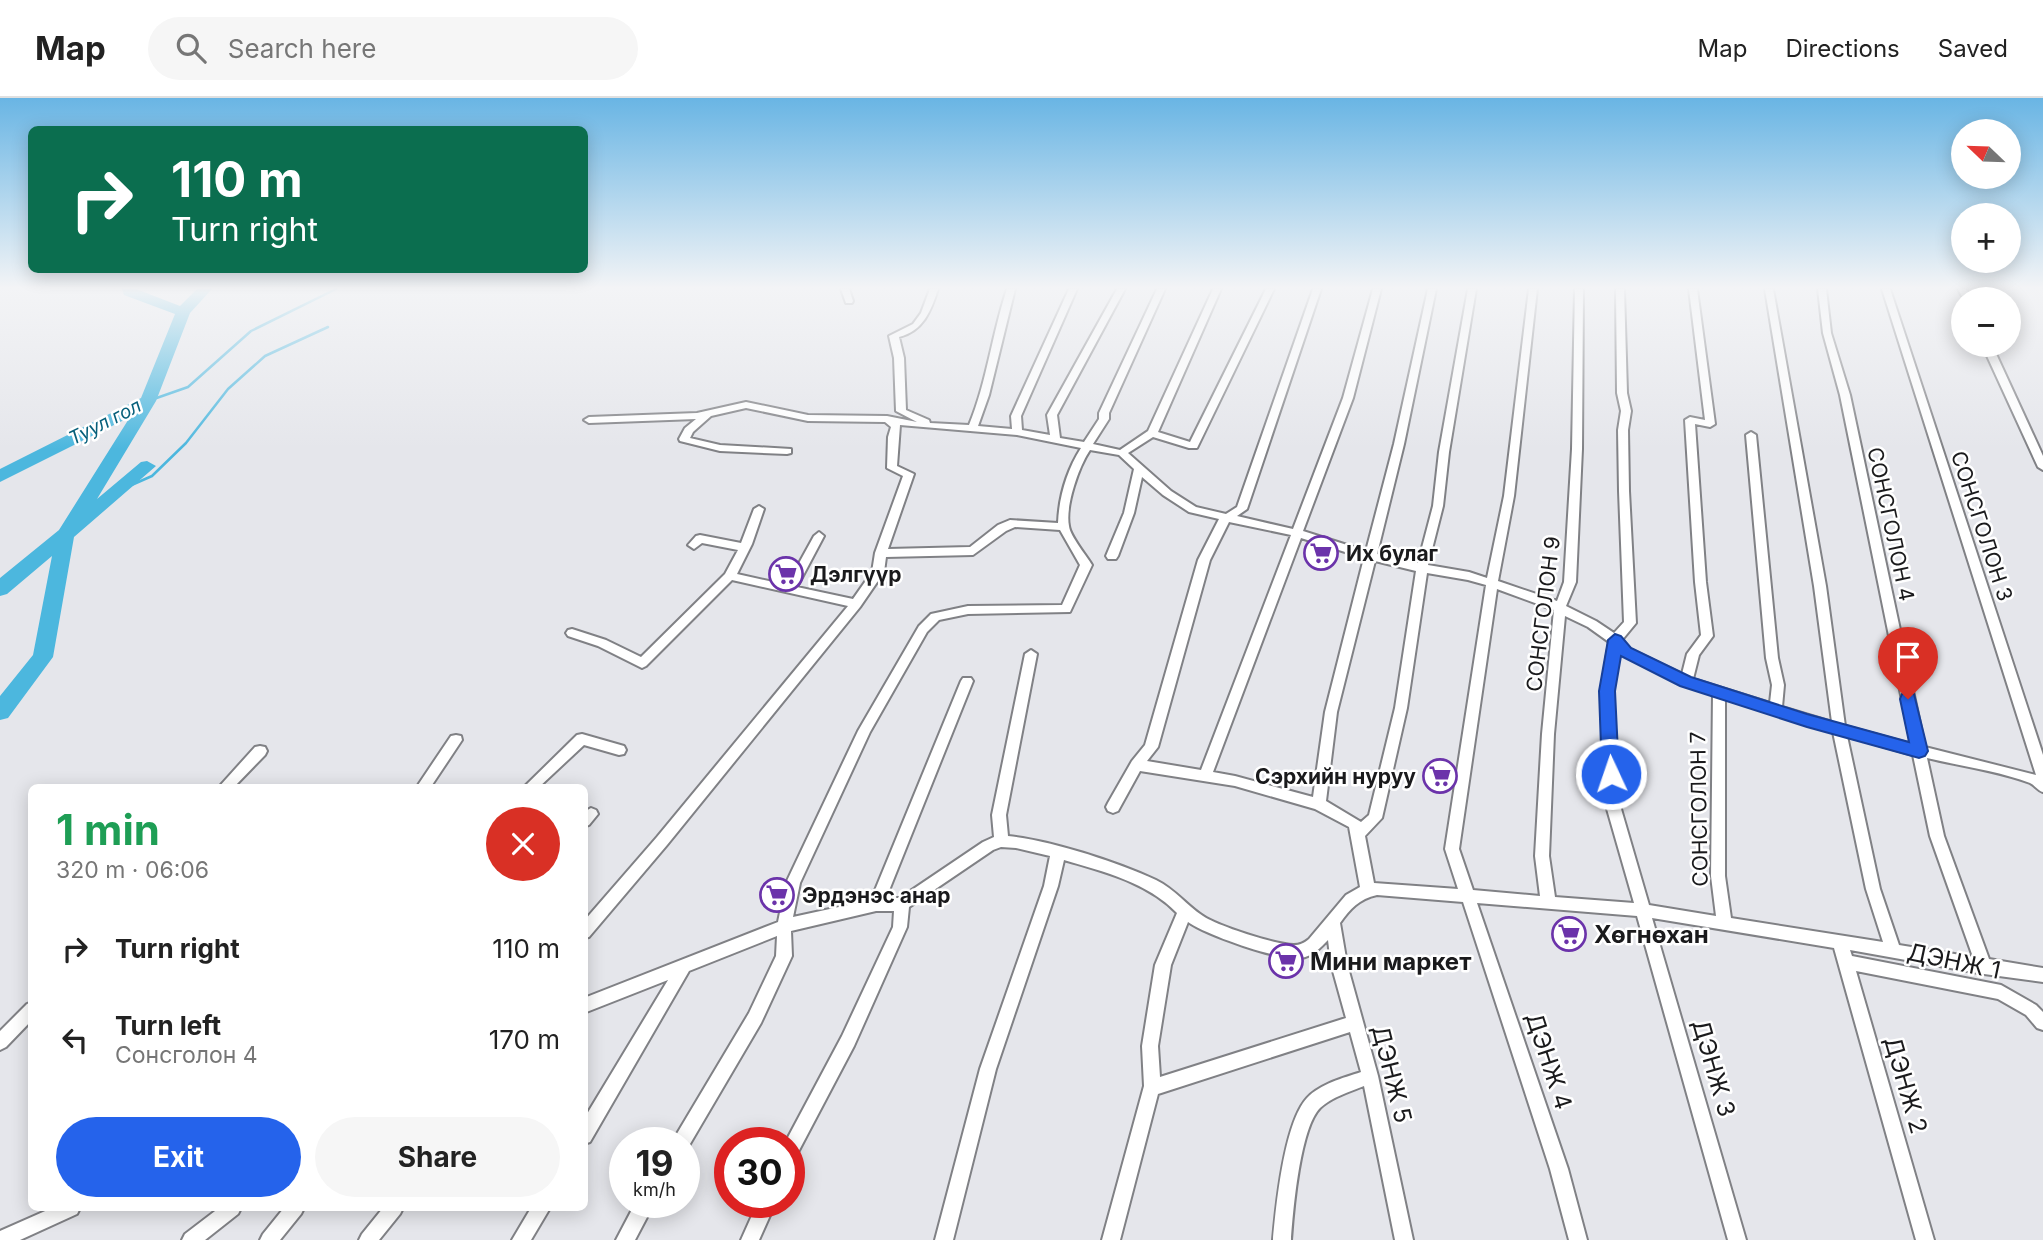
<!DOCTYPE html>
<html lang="en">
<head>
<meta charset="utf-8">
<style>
  body { margin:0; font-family:Inter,sans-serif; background:#f6f6f6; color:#222; height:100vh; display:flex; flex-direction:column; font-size:26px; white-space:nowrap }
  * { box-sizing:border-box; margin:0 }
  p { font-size:23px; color:#767676 }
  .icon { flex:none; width:38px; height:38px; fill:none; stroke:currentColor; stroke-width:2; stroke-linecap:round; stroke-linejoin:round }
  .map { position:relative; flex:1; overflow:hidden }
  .panel { position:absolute; left:28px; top:686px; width:560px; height:427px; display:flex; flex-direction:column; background:#fff; border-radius:10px; box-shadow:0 4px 18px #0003 }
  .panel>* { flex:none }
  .banner { position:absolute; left:28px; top:28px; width:560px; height:147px; border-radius:10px; box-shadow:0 4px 18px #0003; background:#0b6e4f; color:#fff; overflow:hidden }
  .needle { width:46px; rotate:293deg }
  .controls { position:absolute; left:1951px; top:21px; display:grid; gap:14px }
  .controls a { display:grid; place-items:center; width:70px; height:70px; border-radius:50%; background:#fff; box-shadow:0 4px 18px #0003; font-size:35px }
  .speed { position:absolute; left:609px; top:1029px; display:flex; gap:14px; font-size:35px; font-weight:700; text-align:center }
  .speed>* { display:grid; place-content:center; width:91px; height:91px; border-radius:50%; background:#fff; box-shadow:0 4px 18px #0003; line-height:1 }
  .speed small { font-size:18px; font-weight:400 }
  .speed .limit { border:10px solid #d22; background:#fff; color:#111 }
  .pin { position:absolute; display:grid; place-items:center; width:60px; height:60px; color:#fff; margin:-72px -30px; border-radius:50% 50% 50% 0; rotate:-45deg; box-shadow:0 0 7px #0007 }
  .pin .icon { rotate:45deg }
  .me { position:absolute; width:77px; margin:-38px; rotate:357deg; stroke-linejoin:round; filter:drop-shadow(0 0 5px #0008) }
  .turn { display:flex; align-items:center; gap:24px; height:147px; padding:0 28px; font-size:32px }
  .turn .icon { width:91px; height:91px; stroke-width:2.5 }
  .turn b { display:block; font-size:49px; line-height:60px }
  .round { display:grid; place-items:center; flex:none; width:74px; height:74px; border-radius:37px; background:#f6f6f6 }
  .headline { display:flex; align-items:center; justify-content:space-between; height:119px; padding:0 28px }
  h1 { font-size:42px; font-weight:700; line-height:52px; color:#1e9e55 }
  .action { display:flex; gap:14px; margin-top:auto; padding:14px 28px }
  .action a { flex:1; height:80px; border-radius:42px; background:#2563eb; color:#fff; font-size:28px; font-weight:700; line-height:80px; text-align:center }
  .action a+a { background:#f6f6f6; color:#222 }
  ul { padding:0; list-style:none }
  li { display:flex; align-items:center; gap:21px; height:91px; padding:0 28px }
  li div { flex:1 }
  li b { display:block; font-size:26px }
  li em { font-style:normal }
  header { display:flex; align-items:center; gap:42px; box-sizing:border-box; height:98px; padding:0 35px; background:#fff; border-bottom:2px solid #e0e0e0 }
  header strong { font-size:33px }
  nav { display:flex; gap:38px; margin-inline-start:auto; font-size:24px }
  .search { width:490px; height:63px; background:#f6f6f6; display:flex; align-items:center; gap:18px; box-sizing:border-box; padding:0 24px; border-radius:38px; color:#767676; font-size:26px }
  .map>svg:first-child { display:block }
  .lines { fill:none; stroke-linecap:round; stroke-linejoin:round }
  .stream { stroke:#4cb7de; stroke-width:2.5 }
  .river { fill:#4cb7de; fill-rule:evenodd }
  .minor-casing { stroke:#808185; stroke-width:4 }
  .minor { fill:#fff; fill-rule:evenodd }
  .route { fill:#2563eb; stroke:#184099; stroke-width:2 }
  .labels { text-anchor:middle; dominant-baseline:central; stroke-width:5; stroke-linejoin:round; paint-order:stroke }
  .far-water-label { font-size:19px; font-style:italic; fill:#065f7a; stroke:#fff }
  .street-label { font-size:21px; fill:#1a1a1c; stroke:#fff }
  .poi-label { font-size:21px; font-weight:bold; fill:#1a1a1c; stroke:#fff; text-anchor:start }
  .near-poi-label { font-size:24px; font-weight:bold; fill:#1a1a1c; stroke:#fff; text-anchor:start }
  .near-street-label { font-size:24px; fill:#1a1a1c; stroke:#fff }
</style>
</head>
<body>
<header>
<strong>Map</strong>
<div class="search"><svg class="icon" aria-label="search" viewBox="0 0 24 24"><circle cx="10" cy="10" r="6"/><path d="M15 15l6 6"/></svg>Search here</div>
<nav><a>Map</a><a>Directions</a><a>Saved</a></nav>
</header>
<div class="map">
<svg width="2043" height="1142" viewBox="0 0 2043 1142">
  <rect width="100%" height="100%" fill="#e5e6eb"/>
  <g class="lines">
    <!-- stream -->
    <path class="stream" d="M 148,303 L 188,289 L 251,233 L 336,191
      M 118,393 L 152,378 L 186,345 L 228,291 L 265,258 L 328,229"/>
    <!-- river -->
    <path class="river" d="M 122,191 L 136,191 L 180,208 L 197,191 L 212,191 L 190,215 L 156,303 L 97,401 L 141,364 L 147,363 L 156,368 L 74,439 L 53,559 L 8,620 L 0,622 L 0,598 L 33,557 L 52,458 L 7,496 L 0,498 L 0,480 L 59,432 L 130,319 L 0,384 L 0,371 L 141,300 L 175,216 L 124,197 Z"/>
    <!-- minor casing -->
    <g class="minor-casing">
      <path id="minor" d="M 841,191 L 849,191 L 853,203 L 852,205 L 846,205 Z
        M 930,191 L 938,191 C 931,213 923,233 899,239 L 904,260 L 906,312 L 929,322 L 930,325 L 969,327 C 987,284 992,236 1007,191 L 1015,191 L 989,297 L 978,328 L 1012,331 L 1011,318 L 1069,191 L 1077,191 L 1021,318 L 1022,332 L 1050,337 L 1047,317 L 1117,191 L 1125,191 L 1057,317 L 1060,340 L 1084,344 L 1099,321 L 1099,315 L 1157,191 L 1165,191 L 1109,315 L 1109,321 L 1093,346 L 1120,352 L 1148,333 L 1213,191 L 1221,191 L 1158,334 L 1190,344 L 1266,191 L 1274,191 L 1197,350 L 1189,350 L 1153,339 L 1128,355 L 1171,393 L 1196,409 L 1226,416 L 1237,409 L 1313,191 L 1321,191 L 1247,411 L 1237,418 L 1293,431 L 1343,300 L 1373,191 L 1381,191 L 1353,300 L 1303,433 L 1366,453 L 1394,346 L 1428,191 L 1436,191 L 1404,346 L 1377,456 L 1418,465 L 1433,408 L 1439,354 L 1468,191 L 1476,191 L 1449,354 L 1443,408 L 1428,467 L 1469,474 L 1487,480 L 1504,398 L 1529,191 L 1537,191 L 1514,398 L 1498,483 L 1557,503 L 1564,484 L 1572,351 L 1575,191 L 1583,191 L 1582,351 L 1576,484 L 1566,508 L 1596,523 L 1614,535 L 1624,524 L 1619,393 L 1618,332 L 1621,313 L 1617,295 L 1616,191 L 1624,191 L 1627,295 L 1631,313 L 1628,332 L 1629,393 L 1636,525 L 1622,542 L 1630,551 L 1682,576 L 1687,556 L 1701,537 L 1695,484 L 1685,322 L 1690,319 L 1705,322 L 1689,191 L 1697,191 L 1715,326 L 1710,329 L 1695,326 L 1706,484 L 1713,538 L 1699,557 L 1693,581 L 1770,605 L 1772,587 L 1766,560 L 1746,337 L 1751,334 L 1756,337 L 1778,560 L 1784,587 L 1782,609 L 1832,624 L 1814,488 L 1765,191 L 1773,191 L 1826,488 L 1845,628 L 1911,646 L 1840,297 L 1823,235 L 1818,191 L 1826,191 L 1831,235 L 1850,297 L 1925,649 L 2036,677 L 1882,191 L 1890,191 L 2043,657 L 2043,694 C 2037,692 2036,688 2030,685 C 1999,673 1960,668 1927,660 L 1944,738 L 1989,861 L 2043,870 L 2043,884 L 1984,876 L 1850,852 L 1852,858 L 2001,887 L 2036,907 L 2043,914 L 2043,932 L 2037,930 L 2026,917 L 1998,901 L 1856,873 L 1934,1142 L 1916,1142 L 1834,850 L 1652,820 L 1746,1142 L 1728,1142 L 1637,818 L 1477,805 L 1568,1071 L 1587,1142 L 1569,1142 L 1550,1071 L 1463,804 L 1377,797 C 1359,801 1350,811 1340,825 L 1347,866 L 1378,978 L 1413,1142 L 1395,1142 L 1364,988 C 1349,994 1332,999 1320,1010 C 1300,1030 1293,1113 1291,1142 L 1273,1142 C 1276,1108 1284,1025 1307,1000 C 1320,986 1343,980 1361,974 L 1350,934 L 1158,996 L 1120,1142 L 1102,1142 L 1144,988 L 1142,948 L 1155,867 L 1177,815 C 1147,784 1104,774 1064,762 L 1058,788 L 996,971 L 953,1142 L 935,1142 L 980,971 L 1044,788 L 1050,758 L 1016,750 L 1001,749 L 993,752 L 909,809 L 907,829 L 854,948 L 795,1060 L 789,1062 L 789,1045 L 785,1045 L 842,938 L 893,829 L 894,813 L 876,813 L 791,833 L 792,858 L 761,925 L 687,1051 L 684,1052 L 684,1045 L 673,1045 L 675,1039 L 749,915 L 776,858 L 777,838 L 689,873 L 590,1044 L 584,1046 L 584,1021 L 668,882 L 584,915 L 584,900 L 778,824 L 786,785 L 858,633 L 919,528 L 931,516 L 968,508 L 1062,507 L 1080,467 L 1060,432 L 1015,429 L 1006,433 L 973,457 L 886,459 L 884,474 L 860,509 L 667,747 L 589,839 L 584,840 L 584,823 L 657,739 L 848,508 L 732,482 L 646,568 L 642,570 L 598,548 L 568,538 L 566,535 L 568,532 L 572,531 L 606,542 L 641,559 L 725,476 L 738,452 L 702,445 L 694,451 L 688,447 L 696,438 L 700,437 L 741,445 L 754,411 L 759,408 L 764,411 L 752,446 L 737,476 L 787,487 L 814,438 L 819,434 L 824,438 L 797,489 L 853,501 L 872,474 L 875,455 L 903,378 L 887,370 L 888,339 L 891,329 L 885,324 L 808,323 L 746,310 L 711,318 L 693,334 L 690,340 L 720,347 L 791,351 L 791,355 L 787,356 L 720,353 L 680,343 L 679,341 L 685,330 L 696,321 L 589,325 L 584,322 L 589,319 L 697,315 L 746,304 L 808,317 L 887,318 L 917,324 L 896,313 L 894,260 L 889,238 L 913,226 L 921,215 ZM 900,327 L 1017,337 L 1081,350 C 1067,372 1059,399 1058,425 L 1010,422 L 998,427 L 970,449 L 888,451 L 914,376 L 897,368 ZM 1090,352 L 1119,357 L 1134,371 L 1124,415 L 1106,458 L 1108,461 L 1116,461 L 1118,458 L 1134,415 L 1142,379 L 1163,397 L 1189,414 L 1219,421 L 1198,462 L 1145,647 L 1132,663 L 1108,705 L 1106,709 L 1108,713 L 1113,715 L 1118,713 L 1140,673 L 1235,688 L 1315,711 L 1349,729 L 1360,789 L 1346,797 L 1309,841 C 1304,845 1300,847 1294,847 C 1276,847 1218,828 1203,818 C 1186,807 1175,791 1156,782 C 1117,764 1050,742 1008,738 L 1006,717 L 1037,556 L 1031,552 L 1025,556 L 992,717 L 994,739 L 983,744 L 900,800 L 886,800 L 973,583 L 971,580 L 963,580 L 961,583 L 871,802 L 793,819 L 800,785 L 870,634 L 927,534 L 939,522 L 968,516 L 1070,514 L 1092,467 C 1086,457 1070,438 1069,428 C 1065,408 1079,368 1090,352 ZM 1229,424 L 1291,437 L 1201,672 L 1147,663 L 1158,649 L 1210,462 ZM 1301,440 L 1364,460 L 1325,614 L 1313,699 L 1235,678 L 1213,674 ZM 1375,463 L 1416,473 L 1395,610 L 1369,717 L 1361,724 L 1326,703 L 1337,614 ZM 1427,475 L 1468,482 L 1486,487 L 1445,751 L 1458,791 L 1374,785 L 1365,738 L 1382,720 L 1407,610 ZM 1497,491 L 1554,512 L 1542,636 L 1535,758 L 1540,798 L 1473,792 L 1459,751 ZM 1565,518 L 1588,529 L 1609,544 L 1601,593 L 1605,704 L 1634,805 L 1555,799 L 1549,758 L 1554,636 ZM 1619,554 L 1682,586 L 1713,596 L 1711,778 L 1716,818 L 1649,807 L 1619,704 L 1613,593 ZM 1725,600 L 1833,634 L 1866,791 L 1883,844 L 1731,820 L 1725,778 ZM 1847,638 L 1913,657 L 1930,738 L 1973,859 L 1899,847 L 1880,791 ZM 1188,824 C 1206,837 1280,863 1301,860 C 1313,858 1320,850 1328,842 L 1331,866 L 1346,920 L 1160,979 L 1158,948 L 1171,867 Z
        M 1958,191 L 1966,191 L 1971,201 L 1964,202 Z
        M 1982,247 L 1992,247 L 2043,358 L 2043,372 L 2038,369 Z
        M 582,636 L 624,648 L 626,652 L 624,656 L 619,657 L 584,647 L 538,690 L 523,690 L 577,637 Z
        M 456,637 L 461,638 L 462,642 L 430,690 L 416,690 L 451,638 Z
        M 260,648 L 265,649 L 267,653 L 265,657 L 233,690 L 218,690 L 255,649 Z
        M 591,710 L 596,712 L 598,716 L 589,727 L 584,729 L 584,714 Z
        M 32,904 L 32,922 L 6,949 L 0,952 L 0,933 L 27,906 Z
        M 636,1104 L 655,1104 L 635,1142 L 616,1142 Z
        M 758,1104 L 776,1104 L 759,1142 L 741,1142 Z
        M 52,1110 L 80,1110 L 77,1116 L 20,1142 L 0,1142 L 0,1133 Z
        M 219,1110 L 241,1110 L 238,1116 L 205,1142 L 182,1142 L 185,1136 Z
        M 284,1110 L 304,1110 L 301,1116 L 280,1142 L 260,1142 L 263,1136 Z
        M 383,1110 L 403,1110 L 400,1116 L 379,1142 L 359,1142 L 362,1136 Z
        M 531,1110 L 550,1110 L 531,1142 L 512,1142 Z"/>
    </g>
    <!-- minor -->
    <use href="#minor" class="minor"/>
  </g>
  <!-- sky -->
  <linearGradient id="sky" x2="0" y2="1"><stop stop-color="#69b5e4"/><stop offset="0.54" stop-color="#f3f4f6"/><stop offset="1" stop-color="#f3f4f6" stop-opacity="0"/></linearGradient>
  <rect width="2043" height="351" fill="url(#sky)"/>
  <!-- route -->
  <path class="route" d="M 1615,536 L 1621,538 L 1631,550 L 1691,579 L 1807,616 L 1909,644 L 1900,601 L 1902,596 L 1914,596 L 1928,653 L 1925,658 L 1919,660 L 1807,629 L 1680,588 L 1621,558 L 1615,593 L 1619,676 L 1617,681 L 1605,681 L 1602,676 L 1599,593 L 1608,542 Z"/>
  <!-- icons -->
  <defs>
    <g id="supermarket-ring" transform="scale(1.75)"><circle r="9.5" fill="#fff" stroke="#6b33aa" stroke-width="1.5"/><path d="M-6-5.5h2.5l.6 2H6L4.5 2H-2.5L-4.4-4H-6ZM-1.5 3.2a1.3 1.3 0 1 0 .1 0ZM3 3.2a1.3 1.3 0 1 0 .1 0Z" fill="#6b33aa"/></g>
  </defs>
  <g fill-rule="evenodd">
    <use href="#supermarket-ring" x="1321" y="455"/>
    <use href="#supermarket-ring" x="786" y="476"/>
    <use href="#supermarket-ring" x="1440" y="678"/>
    <use href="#supermarket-ring" x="777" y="797"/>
    <use href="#supermarket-ring" x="1569" y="836"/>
    <use href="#supermarket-ring" x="1286" y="863"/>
  </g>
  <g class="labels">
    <!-- far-water labels -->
    <g class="far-water-label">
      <text transform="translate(105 324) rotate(-27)">Туул гол</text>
    </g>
    <!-- street labels -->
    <g class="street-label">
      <text transform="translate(1891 426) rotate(78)">СОНСГОЛОН 4</text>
      <text transform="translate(1982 428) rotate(72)">СОНСГОЛОН 3</text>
      <text transform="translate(1543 516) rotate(-83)">СОНСГОЛОН 9</text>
      <text transform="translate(1699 711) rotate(-91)">СОНСГОЛОН 7</text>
    </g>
    <!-- poi labels -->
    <g class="poi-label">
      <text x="1346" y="455">Их булаг</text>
      <text x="810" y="476">Дэлгүүр</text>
      <text x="1416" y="678" text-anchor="end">Сэрхийн нуруу</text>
      <text x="802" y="797">Эрдэнэс анар</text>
    </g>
    <!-- near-poi labels -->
    <g class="near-poi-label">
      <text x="1594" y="836">Хөгнөхан</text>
      <text x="1310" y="863">Мини маркет</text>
    </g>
    <!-- near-street labels -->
    <g class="near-street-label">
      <text transform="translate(1954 863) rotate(12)">ДЭНЖ 1</text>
      <text transform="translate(1549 963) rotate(72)">ДЭНЖ 4</text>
      <text transform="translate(1714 970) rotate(74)">ДЭНЖ 3</text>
      <text transform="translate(1392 976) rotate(76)">ДЭНЖ 5</text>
      <text transform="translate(1906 987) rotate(74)">ДЭНЖ 2</text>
    </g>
  </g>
</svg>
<div class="controls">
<a><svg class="needle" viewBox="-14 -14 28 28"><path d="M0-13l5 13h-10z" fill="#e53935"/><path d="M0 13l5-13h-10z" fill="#767676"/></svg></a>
<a>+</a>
<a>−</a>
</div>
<div class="speed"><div>19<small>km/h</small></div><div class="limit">30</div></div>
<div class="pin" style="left:1908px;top:601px;background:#d93025"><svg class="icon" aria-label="arrive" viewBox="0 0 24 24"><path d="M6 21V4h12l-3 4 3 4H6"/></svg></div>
<svg class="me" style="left:1611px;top:676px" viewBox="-20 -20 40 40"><circle r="17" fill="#2563eb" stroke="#fff" stroke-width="3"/><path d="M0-11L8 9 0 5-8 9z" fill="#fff"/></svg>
<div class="banner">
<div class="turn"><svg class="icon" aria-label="right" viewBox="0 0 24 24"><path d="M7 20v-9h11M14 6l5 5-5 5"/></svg><div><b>110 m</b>Turn right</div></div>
</div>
<section class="panel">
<div class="headline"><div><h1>1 min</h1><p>320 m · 06:06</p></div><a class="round" style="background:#d93025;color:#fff"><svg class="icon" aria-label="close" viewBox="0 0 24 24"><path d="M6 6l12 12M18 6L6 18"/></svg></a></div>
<ul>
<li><svg class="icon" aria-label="right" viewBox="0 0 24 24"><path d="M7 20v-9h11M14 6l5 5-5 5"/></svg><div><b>Turn right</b></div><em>110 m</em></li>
<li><svg class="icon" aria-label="left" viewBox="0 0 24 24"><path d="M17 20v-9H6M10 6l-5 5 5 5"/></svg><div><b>Turn left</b><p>Сонсголон 4</p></div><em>170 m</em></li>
</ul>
<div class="action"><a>Exit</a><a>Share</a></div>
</section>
</div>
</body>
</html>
